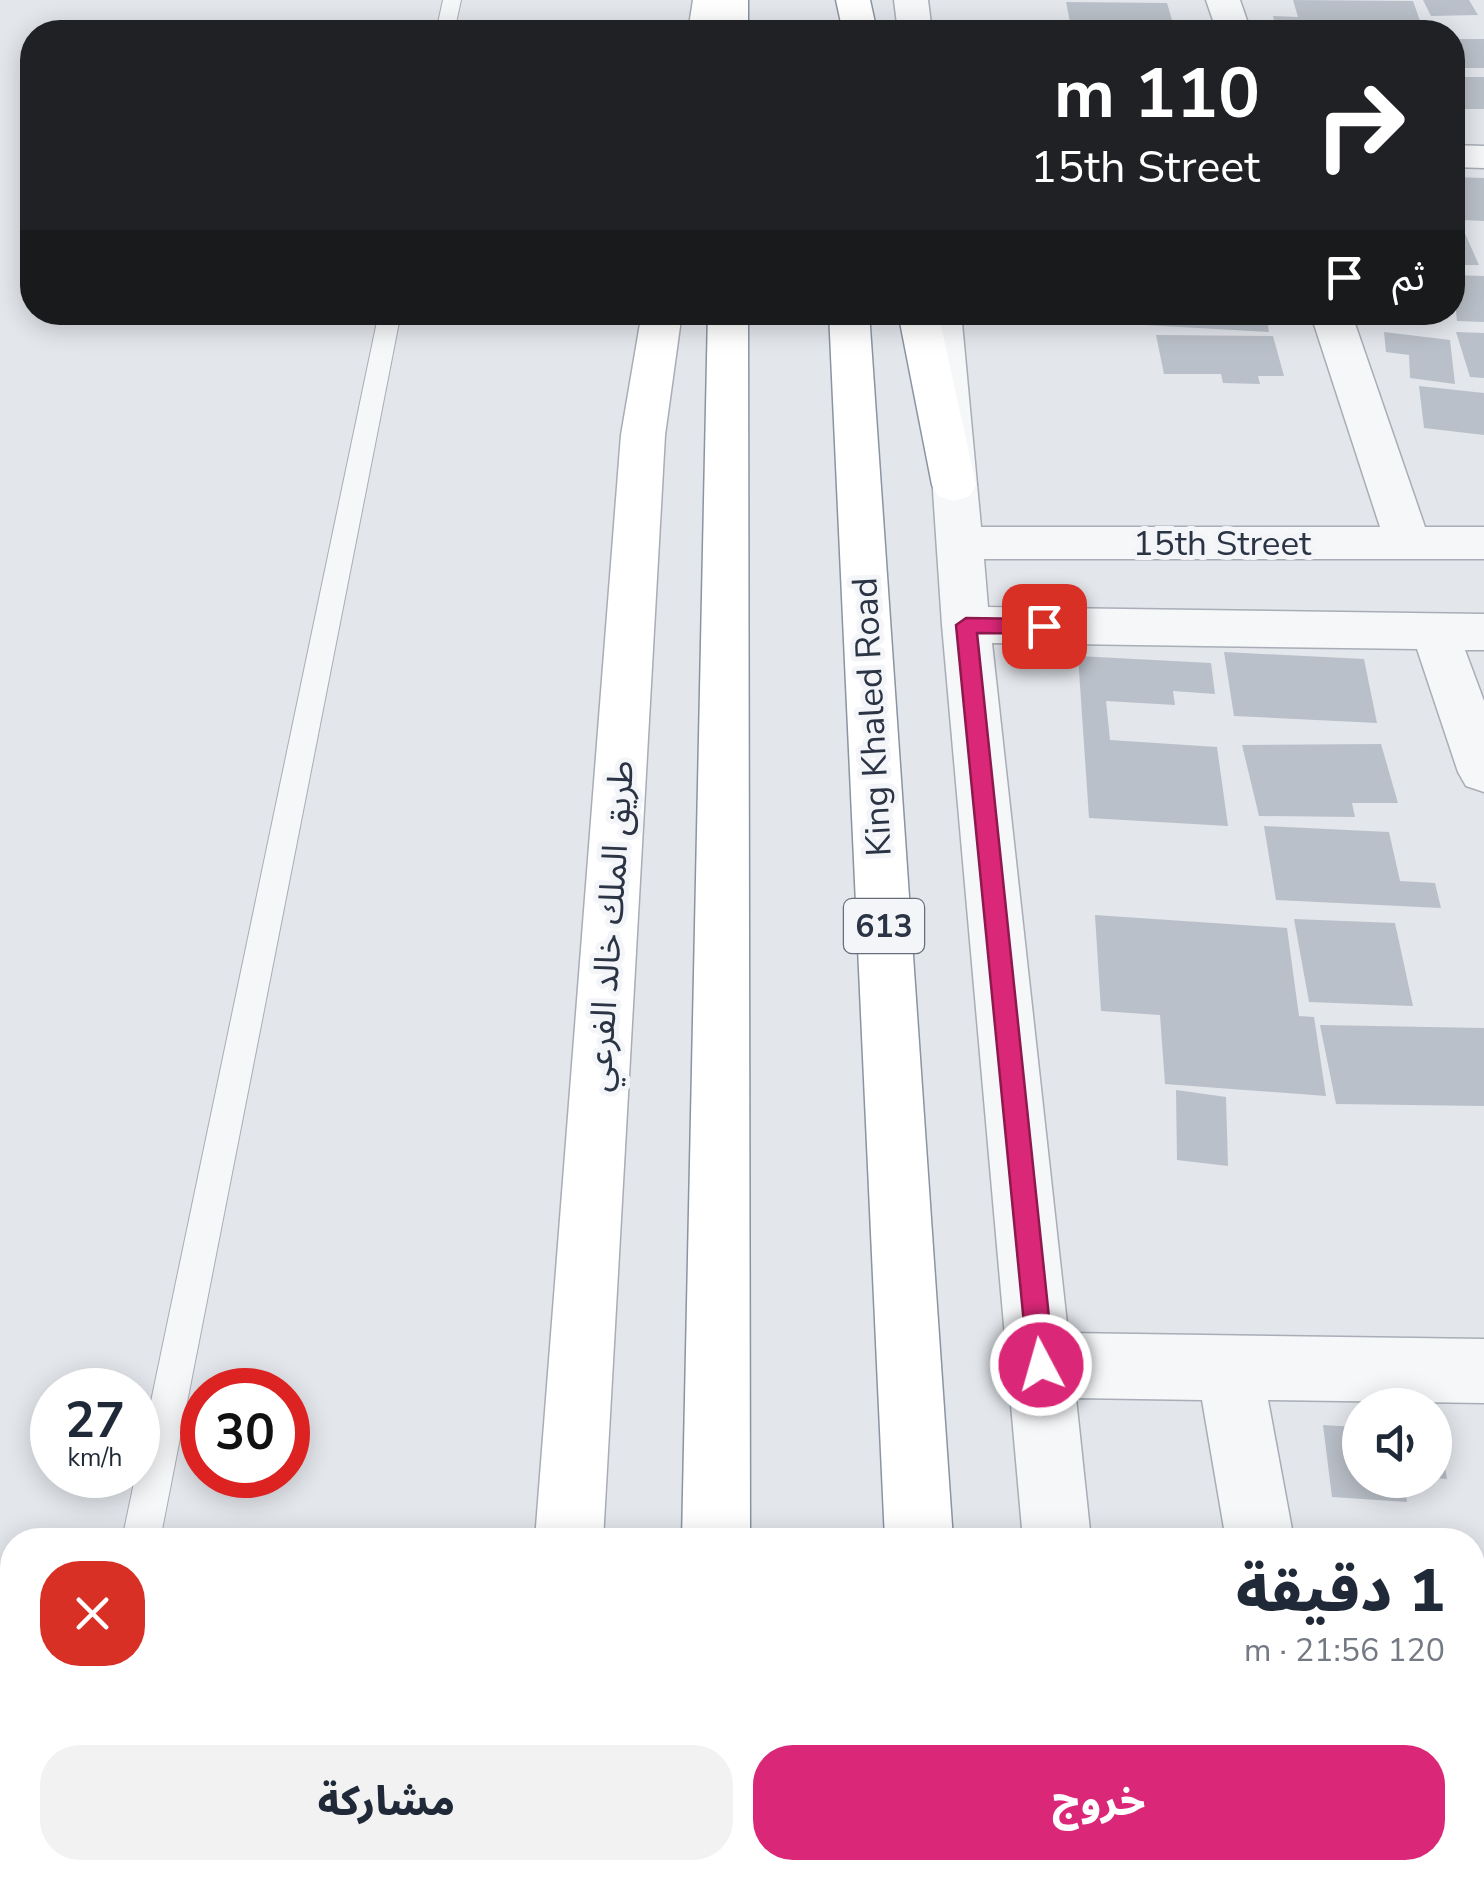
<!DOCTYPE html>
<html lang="ar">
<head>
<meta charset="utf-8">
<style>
  body { margin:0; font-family:"Nunito Sans","Noto Sans Arabic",sans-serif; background:#f2f2f3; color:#1f2937; direction:rtl; height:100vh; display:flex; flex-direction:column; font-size:38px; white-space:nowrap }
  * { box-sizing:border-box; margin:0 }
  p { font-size:32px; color:#747a83 }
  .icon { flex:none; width:55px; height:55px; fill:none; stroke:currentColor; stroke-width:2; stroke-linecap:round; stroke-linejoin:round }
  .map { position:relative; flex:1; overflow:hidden; direction:ltr }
  .side { position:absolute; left:0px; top:1528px; width:1485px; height:352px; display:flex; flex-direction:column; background:#fff; border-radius:40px 40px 0 0; box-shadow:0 5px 25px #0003; direction:rtl }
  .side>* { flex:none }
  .guide { position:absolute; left:20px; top:20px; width:1445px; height:305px; border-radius:40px; box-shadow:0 5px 25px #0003; direction:rtl; background:#202124; color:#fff; overflow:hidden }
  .tools { position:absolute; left:1342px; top:1388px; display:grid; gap:20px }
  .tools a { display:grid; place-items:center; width:110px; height:110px; border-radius:50%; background:#fff; box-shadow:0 5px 25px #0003; font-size:50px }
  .speed { position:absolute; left:30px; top:1368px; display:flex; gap:20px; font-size:50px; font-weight:700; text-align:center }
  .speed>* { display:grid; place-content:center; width:130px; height:130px; border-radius:50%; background:#fff; box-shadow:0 5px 25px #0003; line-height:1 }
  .speed small { font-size:25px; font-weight:400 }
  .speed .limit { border:15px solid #d22; background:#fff; color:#111 }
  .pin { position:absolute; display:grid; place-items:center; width:85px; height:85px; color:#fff; margin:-42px; border-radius:20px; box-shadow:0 5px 15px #0006 }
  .me { position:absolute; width:110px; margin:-55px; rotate:354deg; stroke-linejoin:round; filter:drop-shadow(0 0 8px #0008) }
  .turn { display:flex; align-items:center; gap:35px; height:210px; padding:0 40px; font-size:45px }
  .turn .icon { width:130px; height:130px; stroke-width:2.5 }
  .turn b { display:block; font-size:70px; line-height:85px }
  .then { display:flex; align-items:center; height:95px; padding:0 40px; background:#0003; gap:20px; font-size:38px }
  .round { display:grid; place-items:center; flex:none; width:105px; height:105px; border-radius:40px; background:#f2f2f3 }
  .headline { display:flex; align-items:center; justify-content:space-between; height:170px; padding:0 40px }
  h1 { font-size:60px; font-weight:800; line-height:75px }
  .button { display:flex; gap:20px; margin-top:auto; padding:20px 40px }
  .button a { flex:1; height:115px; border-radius:40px; background:#db2777; color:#fff; font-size:40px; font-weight:800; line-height:115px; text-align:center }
  .button a+a { background:#f2f2f3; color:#1f2937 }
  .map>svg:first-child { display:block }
  .building { fill:#bac0c9 }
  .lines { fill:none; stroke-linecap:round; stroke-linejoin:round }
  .lane-casing { stroke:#a8adb6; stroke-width:2 }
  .street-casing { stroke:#a8adb6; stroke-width:3 }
  .secondary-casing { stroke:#a8adb6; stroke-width:3 }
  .highway-casing { stroke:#8a94a2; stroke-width:3 }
  .lane { fill:#f6f7f9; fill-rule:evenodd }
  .street { fill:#f6f7f9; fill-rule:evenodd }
  .secondary { fill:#fff; fill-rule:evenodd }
  .highway { fill:#fff; fill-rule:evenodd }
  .route { fill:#db2777; stroke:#8e194d; stroke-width:2.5 }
  .labels { text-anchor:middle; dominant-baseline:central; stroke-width:10; stroke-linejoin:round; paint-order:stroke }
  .shield { fill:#f3f5f9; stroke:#676e7a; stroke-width:2.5 }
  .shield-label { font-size:32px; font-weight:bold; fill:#2b3444 }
  .street-label { font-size:35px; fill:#2b3444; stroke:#f3f5f9 }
</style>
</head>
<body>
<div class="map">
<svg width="1484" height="1879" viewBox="0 0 1484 1879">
  <rect width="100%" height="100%" fill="#e3e6eb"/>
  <!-- building -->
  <path class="building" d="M 1293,0 L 1413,1 L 1424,32 L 1276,27 L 1273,16 L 1298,17 Z
    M 1423,0 L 1469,0 L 1478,15 L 1431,16 Z
    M 1066,2 L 1167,3 L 1175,30 L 1072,32 Z
    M 1452,39 L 1484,39 L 1484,68 L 1452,68 Z
    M 1452,77 L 1484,77 L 1484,109 L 1452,109 Z
    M 1452,177 L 1484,178 L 1484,221 L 1462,220 L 1452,191 Z
    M 1452,229 L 1463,229 L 1479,265 L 1452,265 Z
    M 1452,275 L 1484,276 L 1484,322 L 1457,321 Z
    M 1144,312 L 1266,312 L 1269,332 L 1145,325 Z
    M 1384,332 L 1450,340 L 1455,384 L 1410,378 L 1409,355 L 1386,352 Z
    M 1456,332 L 1484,333 L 1484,378 L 1470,377 Z
    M 1156,335 L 1273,336 L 1284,376 L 1258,376 L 1260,384 L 1223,383 L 1221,374 L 1164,374 Z
    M 1419,386 L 1484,393 L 1484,435 L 1424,428 Z
    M 1224,652 L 1364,659 L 1377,723 L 1234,716 Z
    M 1078,656 L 1211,663 L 1215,694 L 1173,691 L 1175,705 L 1106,701 L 1110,740 L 1217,747 L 1228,826 L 1089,818 Z
    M 1381,744 L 1398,803 L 1352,803 L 1355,817 L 1259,816 L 1242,745 Z
    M 1264,826 L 1389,832 L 1400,881 L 1435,883 L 1441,908 L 1276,900 Z
    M 1095,915 L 1287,928 L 1299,1016 L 1314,1017 L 1326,1096 L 1165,1084 L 1160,1015 L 1101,1011 Z
    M 1294,919 L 1395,923 L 1413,1006 L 1309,1002 Z
    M 1320,1025 L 1484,1028 L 1484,1106 L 1336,1104 Z
    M 1176,1090 L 1226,1097 L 1228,1166 L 1177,1160 Z
    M 1323,1425 L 1360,1427 L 1360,1480 L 1404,1480 L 1407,1502 L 1332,1497 Z
    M 1435,1432 L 1439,1432 L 1447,1479 L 1435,1478 Z"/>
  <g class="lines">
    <!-- lane casing -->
    <g class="lane-casing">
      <path id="lane" d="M 443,0 L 461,0 L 454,32 L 436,32 Z
        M 379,312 L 401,312 L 160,1540 L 122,1540 Z
        M 62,1868 L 104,1868 L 102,1879 L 60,1879 Z"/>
    </g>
    <!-- street casing -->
    <g class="street-casing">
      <path id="street" d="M 894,0 L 928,0 L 932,32 L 898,32 Z
        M 1206,0 L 1240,0 L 1251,32 L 1217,32 Z
        M 1452,145 L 1484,146 L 1484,168 L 1452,167 Z
        M 921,312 L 961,312 L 981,527 L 1380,527 L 1310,312 L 1351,312 L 1425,527 L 1484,527 L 1484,559 L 984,559 L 988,607 L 1484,614 L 1484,650 L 1465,650 L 1484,701 L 1484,792 L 1466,786 L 1458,772 L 1417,649 L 992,643 L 1068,1333 L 1484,1339 L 1484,1403 L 1268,1400 L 1294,1540 L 1226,1540 L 1202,1400 L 1076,1398 L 1091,1540 L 1023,1540 L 942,625 Z
        M 1050,1868 L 1126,1868 L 1127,1879 L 1051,1879 Z
        M 1283,1868 L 1359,1868 L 1361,1879 L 1285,1879 Z"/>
    </g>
    <!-- secondary casing -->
    <g class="secondary-casing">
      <path id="secondary" d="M 693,0 L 727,0 L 722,32 L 688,32 Z
        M 642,312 L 682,312 L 665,435 L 603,1540 L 535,1540 L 621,435 Z
        M 509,1868 L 585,1868 L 585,1879 L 509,1879 Z"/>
    </g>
    <!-- highway casing -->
    <g class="highway-casing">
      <path id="highway" d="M 714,0 L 748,0 L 748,32 L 714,32 Z
        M 836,0 L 870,0 L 877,32 L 843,32 Z
        M 708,312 L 748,312 L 750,1540 L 682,1540 Z
        M 829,312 L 869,312 L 953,1540 L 885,1540 Z
        M 898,312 L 938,312 L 976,485 L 970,496 L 954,501 L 938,496 L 932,485 Z
        M 674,1868 L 750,1868 L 750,1879 L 674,1879 Z
        M 899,1868 L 975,1868 L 976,1879 L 900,1879 Z"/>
    </g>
    <!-- lane -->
    <use href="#lane" class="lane"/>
    <!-- street -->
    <use href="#street" class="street"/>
    <!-- secondary -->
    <use href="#secondary" class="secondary"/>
    <!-- highway -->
    <use href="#highway" class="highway"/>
  </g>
  <!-- route -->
  <path class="route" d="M 966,618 L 1044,619 L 1054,626 L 1044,634 L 977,633 L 1054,1365 L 1050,1374 L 1041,1378 L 1032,1374 L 1028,1365 L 956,625 Z"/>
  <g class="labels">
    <!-- shield labels -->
    <rect class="shield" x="844" y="899" width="80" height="54" rx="8"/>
    <g class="shield-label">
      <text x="884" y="926">613</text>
    </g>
    <!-- street labels -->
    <g class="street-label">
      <text x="1222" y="543">15th Street</text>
      <text transform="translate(872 717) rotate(-93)">King Khaled Road</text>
      <text transform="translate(610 926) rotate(-86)">طريق الملك خالد الفرعي</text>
    </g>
  </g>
</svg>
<div class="tools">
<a><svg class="icon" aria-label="sound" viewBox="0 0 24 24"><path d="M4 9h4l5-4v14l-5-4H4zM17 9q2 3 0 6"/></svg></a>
</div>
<div class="speed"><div>27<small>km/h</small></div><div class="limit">30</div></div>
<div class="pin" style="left:1044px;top:626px;background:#d93025"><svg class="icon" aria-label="arrive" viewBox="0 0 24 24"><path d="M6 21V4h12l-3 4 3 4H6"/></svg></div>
<svg class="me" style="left:1041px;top:1365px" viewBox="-20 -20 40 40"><circle r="17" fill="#db2777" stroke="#fff" stroke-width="3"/><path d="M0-11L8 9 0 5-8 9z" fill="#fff"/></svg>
<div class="guide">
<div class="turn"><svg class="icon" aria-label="right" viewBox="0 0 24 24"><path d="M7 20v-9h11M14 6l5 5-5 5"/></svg><div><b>110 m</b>15th Street</div></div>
<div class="then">ثم<svg class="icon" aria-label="arrive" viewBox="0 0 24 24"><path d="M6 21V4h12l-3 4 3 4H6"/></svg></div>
</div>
<section class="side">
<div class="headline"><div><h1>1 دقيقة</h1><p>120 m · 21:56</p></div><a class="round" style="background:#d93025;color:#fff"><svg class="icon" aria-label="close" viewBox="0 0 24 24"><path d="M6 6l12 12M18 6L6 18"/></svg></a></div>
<div class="button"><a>خروج</a><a>مشاركة</a></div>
</section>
</div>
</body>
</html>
